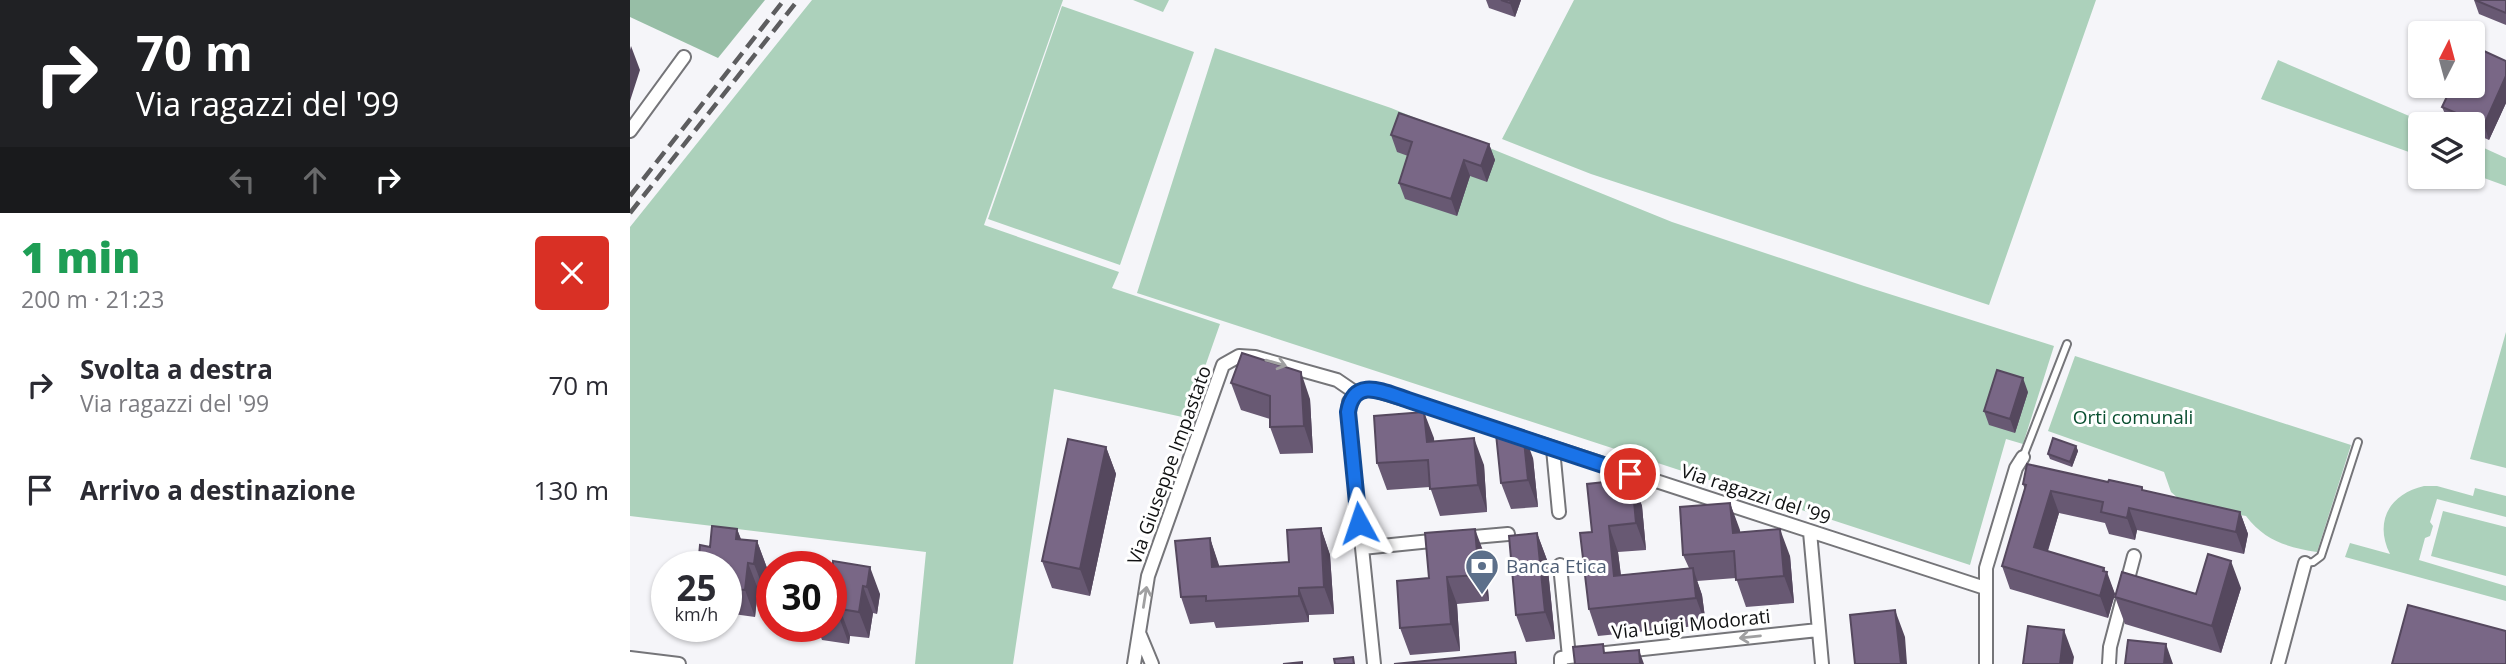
<!DOCTYPE html>
<html lang="it">
<head>
<meta charset="utf-8">
<style>
  body { margin:0; font-family:"Open Sans",sans-serif; background:#f2f2f3; color:#2b2b33; height:100vh; display:flex; flex-direction:column; font-size:26px; white-space:nowrap }
  * { box-sizing:border-box; margin:0 }
  p { font-size:23px; color:#7c7c81 }
  .icon { flex:none; width:38px; height:38px; fill:none; stroke:currentColor; stroke-width:2; stroke-linecap:round; stroke-linejoin:round }
  .map { position:relative; flex:1; overflow:hidden }
  .drawer { display:flex; flex-direction:column; background:#fff; width:630px }
  .drawer>* { flex:none }
  .top-card { background:#202124; color:#fff; overflow:hidden }
  .needle { width:46px; rotate:6deg }
  .tools { position:absolute; left:1778px; top:21px; display:grid; gap:14px }
  .tools a { display:grid; place-items:center; width:77px; height:77px; border-radius:7px; background:#fff; box-shadow:0 2px 5px #0004; font-size:35px }
  .speed { position:absolute; left:21px; top:551px; display:flex; gap:14px; font-size:35px; font-weight:700; text-align:center }
  .speed>* { display:grid; place-content:center; width:91px; height:91px; border-radius:50%; background:#fff; box-shadow:0 2px 5px #0004; line-height:1 }
  .speed small { font-size:18px; font-weight:400 }
  .speed .limit { border:10px solid #d22; background:#fff; color:#111 }
  .pin { position:absolute; display:grid; place-items:center; width:60px; height:60px; color:#fff; margin:-30px; border:4px solid #fff; border-radius:50%; box-shadow:0 2px 7px #0007 }
  .me { position:absolute; width:77px; margin:-38px; rotate:355deg; stroke-linejoin:round; filter:drop-shadow(0 0 5px #0008) }
  .turn { display:flex; align-items:center; gap:24px; height:147px; padding:0 21px; font-size:32px }
  .turn .icon { width:91px; height:91px; stroke-width:2.5 }
  .turn b { display:block; font-size:49px; line-height:60px }
  .lanes { display:flex; align-items:center; height:66px; padding:0 21px; background:#0003; justify-content:center; gap:35px; direction:ltr }
  .lanes .off { opacity:.35 }
  .round { display:grid; place-items:center; flex:none; width:74px; height:74px; border-radius:7px; background:#f2f2f3 }
  .head { display:flex; align-items:center; justify-content:space-between; height:119px; padding:0 21px }
  h1 { font-size:42px; font-weight:800; line-height:52px; color:#1e9e55 }
  ul { padding:0; list-style:none }
  li { display:flex; align-items:center; gap:21px; height:105px; padding:0 21px }
  li div { flex:1 }
  li b { display:block; font-size:26px }
  li em { font-style:normal }
  main { display:flex; flex:1; min-height:0 }
  .map>svg:first-child { display:block }
  .green { fill:#acd1bb }
  .forest { fill:#97bea6 }
  .lines { fill:none; stroke-linecap:round; stroke-linejoin:round }
  .lane-casing { stroke:#757579; stroke-width:10 }
  .street-casing { stroke:#757579; stroke-width:16 }
  .lane { stroke:#fff; stroke-width:6 }
  .street { stroke:#fff; stroke-width:12 }
  .rail { stroke:#5d5d5f; stroke-width:4.5; stroke-dasharray:14 7; stroke-linecap:butt }
  .wall { fill:#685973 }
  .shaded-wall { fill:#55485e }
  .building { fill:#796786; stroke:#55485e; stroke-width:2 }
  .oneway { stroke:#a0a0a1 }
  .route-casing { stroke:#114b97; stroke-width:18 }
  .route { stroke:#1a73e8; stroke-width:12 }
  .labels { text-anchor:middle; dominant-baseline:central; stroke-width:6; stroke-linejoin:round; paint-order:stroke }
  .park-label { font-size:19px; fill:#094f30; stroke:#fff }
  .street-label { font-size:19px; fill:#111213; stroke:#fff }
  .service-label { font-size:19px; fill:#4e5e75; stroke:#fff; text-anchor:start }
</style>
</head>
<body>
<main>
<section class="drawer">
<div class="top-card">
<div class="turn"><svg class="icon" aria-label="right" viewBox="0 0 24 24"><path d="M7 20v-9h11M14 6l5 5-5 5"/></svg><div><b>70 m</b>Via ragazzi del '99</div></div>
<div class="lanes"><svg class="icon off" aria-label="left" viewBox="0 0 24 24"><path d="M17 20v-9H6M10 6l-5 5 5 5"/></svg><svg class="icon off" aria-label="ahead" viewBox="0 0 24 24"><path d="M12 20V5M6 11l6-6 6 6"/></svg><svg class="icon" aria-label="right" viewBox="0 0 24 24"><path d="M7 20v-9h11M14 6l5 5-5 5"/></svg></div>
</div>
<div class="head"><div><h1>1 min</h1><p>200 m · 21:23</p></div><a class="round" style="background:#d93025;color:#fff"><svg class="icon" aria-label="close" viewBox="0 0 24 24"><path d="M6 6l12 12M18 6L6 18"/></svg></a></div>
<ul>
<li><svg class="icon" aria-label="right" viewBox="0 0 24 24"><path d="M7 20v-9h11M14 6l5 5-5 5"/></svg><div><b>Svolta a destra</b><p>Via ragazzi del '99</p></div><em>70 m</em></li>
<li><svg class="icon" aria-label="arrive" viewBox="0 0 24 24"><path d="M6 21V4h12l-3 4 3 4H6"/></svg><div><b>Arrivo a destinazione</b></div><em>130 m</em></li>
</ul>
</section>
<div class="map">
<svg width="1876" height="664" viewBox="0 0 1876 664">
  <rect width="100%" height="100%" fill="#f5f5f9"/>
  <!-- green -->
  <path class="green" d="M 182,0 L 433,0 L 354,225 L 489,272 L 482,288 L 590,324 L 557,418 L 424,389 L 383,664 L 285,664 L 296,552 L 0,516 L 0,227 Z
    M 503,0 L 539,0 L 533,12 Z
    M 944,0 L 1466,0 L 1359,305 L 961,174 L 872,139 Z
    M 432,6 L 564,52 L 490,265 L 358,219 Z
    M 585,48 L 761,108 L 1042,222 L 1234,286 L 1424,346 L 1393,444 L 1376,439 L 1340,565 L 507,293 Z
    M 1648,60 L 1798,124 L 1790,124 L 1790,156 L 1631,99 Z
    M 1843,143 L 1876,158 L 1876,186 L 1843,174 Z
    M 1876,332 L 1876,468 L 1840,459 Z
    M 1445,356 L 1721,445 L 1687,552 C 1657,547 1635,541 1616,516 L 1556,505 L 1541,492 L 1534,472 L 1418,431 Z
    M 1794,486 L 1807,486 L 1843,496 L 1845,488 L 1876,496 L 1876,517 L 1807,499 L 1800,522 L 1803,526 L 1800,536 L 1795,538 L 1789,560 L 1876,586 L 1876,601 L 1715,557 L 1720,543 L 1760,554 C 1744,522 1759,494 1794,486 Z
    M 1813,511 L 1876,527 L 1876,576 L 1801,556 Z"/>
  <!-- forest -->
  <path class="forest" d="M 0,0 L 135,0 L 88,58 L 0,17 Z"/>
  <g class="lines">
    <!-- lane casing -->
    <g class="lane-casing">
      <path id="lane" d="M 1393,457 L 1437,344
        M 1675,563 L 1683,562 L 1691,556 L 1728,442"/>
    </g>
    <!-- street casing -->
    <g class="street-casing">
      <path id="street" d="M 0,131 L 54,57
        M 726,393 L 741,389 L 777,400 L 1355,588
        M 726,393 L 719,402 L 718,412 L 744,664
        M 923,449 L 929,512
        M 1180,532 L 1192,664
        M 833,538 L 878,534
        M 732,548 L 811,540
        M 930,565 L 939,657 L 931,658 L 931,664
        M 510,635 L 522,664
        M 939,657 L 1188,630
        M 0,658 L 49,664
        M 504,664 L 518,576 L 593,365 L 609,356 L 625,357 L 707,380 L 726,393
        M 1356,664 L 1356,568 L 1386,468 L 1393,457
        M 1479,664 L 1480,647 L 1504,556
        M 1648,664 L 1675,563"/>
    </g>
    <!-- lane -->
    <use href="#lane" class="lane"/>
    <!-- street -->
    <use href="#street" class="street"/>
    <!-- rail -->
    <path class="rail" d="M 0,196 L 154,0
      M 0,213 L 168,0"/>
  </g>
  <!-- wall -->
  <path class="wall" d="M 856,0 L 891,0 L 885,17 L 859,8 Z
    M 1844,0 L 1876,0 L 1876,25 L 1849,14 Z
    M 1876,61 L 1876,103 L 1859,140 L 1843,133 L 1843,124 L 1824,124 L 1818,121 L 1812,107 Z
    M 761,135 L 859,144 L 865,160 L 857,182 L 840,176 L 827,216 L 775,199 L 769,183 L 778,156 L 767,152 Z
    M 601,383 L 680,399 L 683,453 L 650,454 L 640,427 L 640,419 L 611,410 Z
    M 1398,392 L 1385,433 L 1359,425 L 1354,411 Z
    M 804,438 L 804,441 L 854,465 L 857,512 L 810,516 L 800,487 L 757,490 L 747,463 Z
    M 1446,446 L 1448,451 L 1442,467 L 1420,459 L 1418,454 Z
    M 476,447 L 486,474 L 460,596 L 422,588 L 412,561 Z
    M 903,458 L 908,507 L 881,509 L 871,483 Z
    M 1002,479 L 1012,506 L 1016,550 L 988,552 L 991,575 L 1059,568 L 1053,555 L 1100,503 L 1110,533 L 1160,556 L 1164,603 L 1116,607 L 1106,578 L 1067,581 L 1072,595 L 1076,625 L 968,636 L 959,609 L 962,532 Z
    M 1478,482 L 1512,487 L 1513,490 L 1610,512 L 1618,534 L 1614,554 L 1507,530 L 1505,540 L 1479,534 L 1475,523 L 1429,513 L 1418,551 L 1474,568 L 1485,594 L 1478,618 L 1380,589 L 1372,566 L 1395,490 L 1393,484 Z
    M 691,528 L 700,555 L 704,614 L 679,615 L 679,622 L 586,628 L 584,622 L 560,624 L 551,597 L 580,538 L 589,567 L 659,562 Z
    M 107,529 L 111,539 L 127,541 L 137,568 L 134,590 L 128,589 L 125,617 L 96,613 L 96,567 L 80,547 Z
    M 907,533 L 917,560 L 925,639 L 896,642 L 886,615 Z
    M 855,556 L 859,601 L 827,604 L 830,651 L 780,655 L 770,628 L 799,578 Z
    M 201,567 L 203,567 L 250,594 L 247,614 L 243,613 L 239,638 L 220,636 L 219,644 L 192,640 L 187,626 L 201,626 Z
    M 1611,588 L 1591,653 L 1495,624 L 1485,597 L 1566,594 Z"/>
  <!-- shaded-wall -->
  <path class="shaded-wall" d="M 881,0 L 891,0 L 885,17 L 880,3 Z
    M 1,46 L 10,70 L 0,101 L 0,50 Z
    M 1876,76 L 1876,103 L 1859,140 L 1854,125 Z
    M 859,144 L 865,160 L 857,182 L 851,166 Z
    M 834,160 L 840,176 L 827,216 L 821,199 Z
    M 671,372 L 680,399 L 683,453 L 674,426 Z
    M 1393,378 L 1398,392 L 1385,433 L 1380,419 Z
    M 794,412 L 804,438 L 806,469 L 797,442 Z
    M 893,431 L 903,458 L 908,507 L 898,480 Z
    M 844,438 L 854,465 L 857,512 L 848,485 Z
    M 1446,446 L 1448,451 L 1442,467 L 1440,462 Z
    M 476,447 L 486,474 L 460,596 L 450,569 Z
    M 1002,479 L 1012,506 L 1016,550 L 1006,523 Z
    M 1421,491 L 1429,513 L 1412,569 L 1404,547 Z
    M 1100,503 L 1110,530 L 1112,560 L 1103,533 Z
    M 1499,508 L 1507,530 L 1505,540 L 1497,518 Z
    M 1610,512 L 1618,534 L 1614,554 L 1606,532 Z
    M 979,526 L 988,552 L 994,603 L 984,576 Z
    M 691,528 L 700,555 L 704,614 L 694,587 Z
    M 107,529 L 117,556 L 106,539 Z
    M 845,529 L 855,556 L 859,601 L 849,575 Z
    M 1150,529 L 1160,556 L 1164,603 L 1154,576 Z
    M 907,533 L 917,560 L 925,639 L 915,612 Z
    M 580,538 L 589,565 L 591,594 L 582,567 Z
    M 127,541 L 137,568 L 134,590 L 124,564 Z
    M 1601,561 L 1611,588 L 1591,653 L 1582,626 Z
    M 118,563 L 128,589 L 125,617 L 115,590 Z
    M 240,567 L 250,594 L 247,614 L 237,587 Z
    M 1063,568 L 1072,595 L 1076,625 L 1066,598 Z
    M 1474,568 L 1476,574 L 1477,572 L 1485,594 L 1478,618 L 1470,596 Z
    M 817,577 L 827,604 L 830,651 L 821,624 Z
    M 233,586 L 243,613 L 239,638 L 229,612 Z
    M 669,588 L 679,615 L 679,622 L 669,596 Z
    M 210,609 L 220,636 L 219,644 L 209,617 Z
    M 1265,610 L 1275,637 L 1277,664 L 1271,664 Z
    M 1434,630 L 1444,657 L 1443,664 L 1430,664 Z
    M 1536,644 L 1543,664 L 1534,664 Z
    M 1009,650 L 1014,664 L 1010,664 Z"/>
  <!-- building -->
  <path class="building" d="M 871,0 L 881,0 L 880,3 Z
    M 1845,0 L 1876,0 L 1876,13 Z
    M 1843,46 L 1876,61 L 1876,76 L 1854,125 L 1812,107 L 1822,86 L 1843,86 Z
    M 769,113 L 859,144 L 851,166 L 834,160 L 821,199 L 769,183 L 782,142 L 761,135 Z
    M 612,353 L 671,372 L 674,426 L 640,427 L 640,396 L 601,383 Z
    M 1367,370 L 1393,378 L 1380,419 L 1354,411 Z
    M 794,412 L 797,442 L 844,438 L 848,485 L 800,489 L 798,460 L 747,463 L 744,416 Z
    M 893,431 L 898,480 L 871,483 L 866,434 Z
    M 1423,438 L 1446,446 L 1440,462 L 1418,454 Z
    M 438,439 L 476,447 L 450,569 L 412,561 Z
    M 1397,464 L 1478,482 L 1479,480 L 1512,487 L 1512,490 L 1610,512 L 1606,532 L 1499,508 L 1497,518 L 1471,512 L 1473,502 L 1421,491 L 1404,547 L 1474,568 L 1473,571 L 1477,572 L 1470,596 L 1372,566 L 1396,485 L 1393,484 Z
    M 1002,479 L 1006,523 L 979,526 L 984,576 L 1063,568 L 1066,598 L 959,609 L 950,533 L 962,532 L 957,484 Z
    M 1100,503 L 1103,533 L 1150,529 L 1154,576 L 1106,580 L 1104,551 L 1053,555 L 1050,507 Z
    M 82,526 L 107,529 L 106,539 L 127,541 L 124,564 L 118,563 L 115,590 L 96,588 L 96,567 L 68,567 L 70,545 L 80,547 Z
    M 691,528 L 694,587 L 669,588 L 669,596 L 576,601 L 576,596 L 551,597 L 545,541 L 580,538 L 582,567 L 659,562 L 657,530 Z
    M 845,529 L 849,575 L 817,577 L 821,624 L 770,628 L 767,581 L 799,578 L 795,533 Z
    M 907,533 L 915,612 L 886,615 L 879,536 Z
    M 1578,554 L 1601,561 L 1582,626 L 1485,597 L 1492,572 L 1566,594 Z
    M 203,561 L 240,567 L 237,587 L 233,586 L 229,612 L 210,609 L 209,617 L 201,616 L 201,567 L 176,567 L 176,563 L 203,567 Z
    M 1778,605 L 1876,631 L 1876,664 L 1762,664 Z
    M 1265,610 L 1271,664 L 1225,664 L 1220,615 Z
    M 1398,626 L 1434,630 L 1430,664 L 1393,664 Z
    M 1498,640 L 1536,644 L 1534,664 L 1495,664 Z
    M 973,644 L 974,653 L 1009,650 L 1010,664 L 945,664 L 943,647 Z
    M 885,652 L 886,664 L 764,664 Z
    M 723,657 L 724,664 L 705,664 L 704,659 Z
    M 672,662 L 672,664 L 653,664 Z"/>
  <!-- one-way arrows -->
  <defs><path id="oneway-shaft" d="M-6 0H5M1.5-3L5.5 0L1.5 3" fill="none" stroke-width="1.6" stroke-linecap="round" stroke-linejoin="round" transform="scale(1.75)"/></defs>
  <g class="oneway">
    <use href="#oneway-shaft" transform="translate(646 363) rotate(16)"/>
    <use href="#oneway-shaft" transform="translate(515 597) rotate(-81)"/>
    <use href="#oneway-shaft" transform="translate(1120 637) rotate(174)"/>
  </g>
  <g class="lines">
    <!-- route casing -->
    <g class="route-casing">
      <path id="route" d="M 729,523 L 718,412 C 724,376 753,392 778,400 L 1000,474"/>
    </g>
    <!-- route -->
    <use href="#route" class="route"/>
  </g>
  <!-- icons -->
  <defs>
    <g id="bank-pin" transform="scale(1.75)"><path d="M0 17L-7.5 6A9.5 9.5 0 1 1 7.5 6Z" fill="#5c6f8a" stroke="#fff"/><path d="M-6-4H6V4H-6ZM0-2.3a2.3 2.3 0 1 0 0 4.6a2.3 2.3 0 1 0 0-4.6Z" fill="#fff"/></g>
  </defs>
  <g fill-rule="evenodd">
    <use href="#bank-pin" x="852" y="566"/>
  </g>
  <g class="labels">
    <!-- park labels -->
    <g class="park-label">
      <text x="1503" y="417">Orti comunali</text>
    </g>
    <!-- street labels -->
    <g class="street-label">
      <text transform="translate(539 465) rotate(-70)">Via Giuseppe Impastato</text>
      <text transform="translate(1126 494) rotate(18)">Via ragazzi del '99</text>
      <text transform="translate(1061 624) rotate(-6)">Via Luigi Modorati</text>
    </g>
    <!-- service labels -->
    <g class="service-label">
      <text x="876" y="566">Banca Etica</text>
    </g>
  </g>
</svg>
<div class="tools">
<a><svg class="needle" viewBox="-14 -14 28 28"><path d="M0-13l5 13h-10z" fill="#e53935"/><path d="M0 13l5-13h-10z" fill="#7c7c81"/></svg></a>
<a><svg class="icon" aria-label="layers" viewBox="0 0 24 24"><path d="M12 4l9 5-9 5-9-5zM3 14l9 5 9-5"/></svg></a>
</div>
<div class="speed"><div>25<small>km/h</small></div><div class="limit">30</div></div>
<div class="pin" style="left:1000px;top:474px;background:#d93025"><svg class="icon" aria-label="arrive" viewBox="0 0 24 24"><path d="M6 21V4h12l-3 4 3 4H6"/></svg></div>
<svg class="me" style="left:729px;top:523px" viewBox="-20 -20 40 40"><path d="M0-17L14 15 0 8-14 15z" fill="#1a73e8" stroke="#fff" stroke-width="4"/></svg>
</div>
</main>
</body>
</html>
